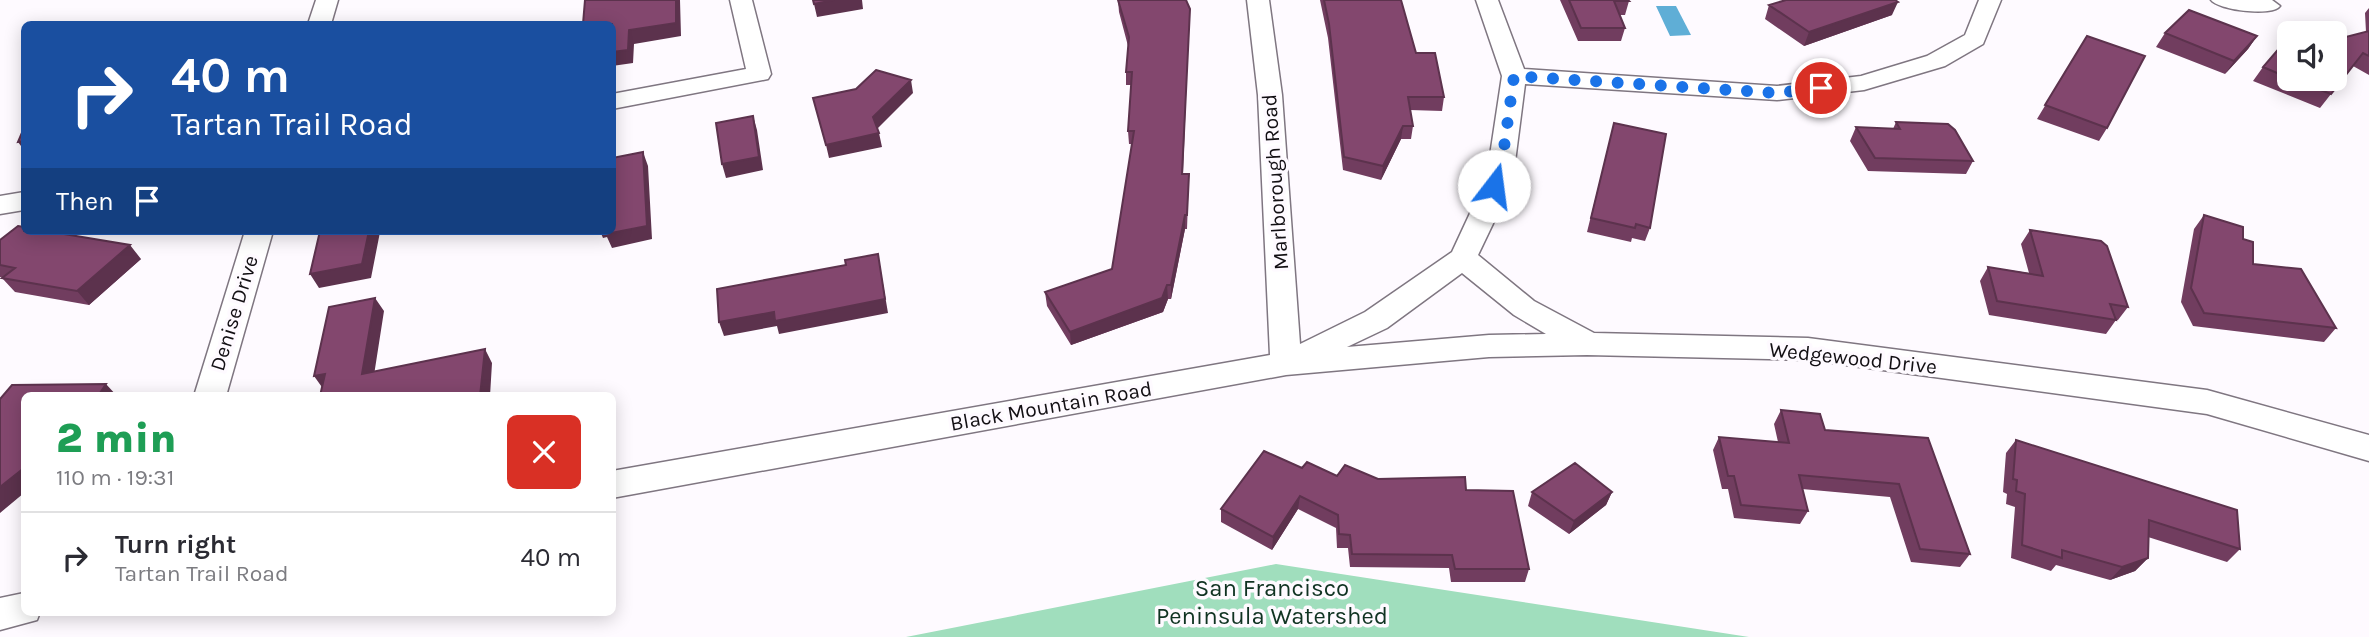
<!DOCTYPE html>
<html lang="en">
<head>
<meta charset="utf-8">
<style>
  body { margin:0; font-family:Karla,sans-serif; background:#f2f2f3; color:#2b2b33; height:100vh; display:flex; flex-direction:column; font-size:26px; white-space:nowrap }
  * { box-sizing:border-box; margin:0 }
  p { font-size:23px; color:#7c7c81 }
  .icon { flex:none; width:38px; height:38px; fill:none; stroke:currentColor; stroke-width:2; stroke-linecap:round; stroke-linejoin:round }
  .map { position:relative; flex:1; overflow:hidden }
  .details { position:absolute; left:21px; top:392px; width:595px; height:224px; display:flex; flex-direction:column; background:#fff; border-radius:10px; box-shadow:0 4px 18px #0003 }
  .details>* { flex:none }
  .guide { position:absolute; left:21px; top:21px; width:595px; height:214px; border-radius:10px; box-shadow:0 4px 18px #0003; background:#1a4fa0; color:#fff; overflow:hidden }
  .controls { position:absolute; left:2277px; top:21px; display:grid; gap:14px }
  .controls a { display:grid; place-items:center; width:70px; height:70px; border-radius:10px; background:#fff; box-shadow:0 4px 18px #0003; font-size:35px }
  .pin { position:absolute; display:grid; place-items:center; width:60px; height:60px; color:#fff; margin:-30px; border:4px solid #fff; border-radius:50%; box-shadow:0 2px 7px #0007 }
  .me { position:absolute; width:77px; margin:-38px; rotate:15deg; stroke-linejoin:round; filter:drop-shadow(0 0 5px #0008) }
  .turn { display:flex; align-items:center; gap:24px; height:147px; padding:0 35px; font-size:32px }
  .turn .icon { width:91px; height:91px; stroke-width:2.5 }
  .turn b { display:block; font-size:49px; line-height:60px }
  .then { display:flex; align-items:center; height:66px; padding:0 35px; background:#0003; gap:14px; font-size:26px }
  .round { display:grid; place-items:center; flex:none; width:74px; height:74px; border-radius:10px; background:#f2f2f3 }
  .summary { display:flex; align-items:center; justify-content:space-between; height:119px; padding:0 35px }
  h1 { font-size:42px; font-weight:800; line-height:52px; color:#1e9e55 }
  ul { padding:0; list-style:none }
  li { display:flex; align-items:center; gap:21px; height:91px; padding:0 35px; border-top:2px solid #e1e1e2 }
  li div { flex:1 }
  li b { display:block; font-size:26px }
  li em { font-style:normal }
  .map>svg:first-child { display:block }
  .green { fill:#a0debd }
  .water { fill:#5faed6 }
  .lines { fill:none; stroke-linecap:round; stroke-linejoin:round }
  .minor-casing { stroke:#7f7681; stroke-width:3 }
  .minor { fill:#fff; fill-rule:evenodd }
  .wall { fill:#713d5f }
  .shaded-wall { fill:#5c324d }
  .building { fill:#83476e; stroke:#5c324d; stroke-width:2 }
  .route { stroke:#1a73e8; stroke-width:12; stroke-dasharray:0 21.6 }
  .labels { text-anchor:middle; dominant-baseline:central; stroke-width:7; stroke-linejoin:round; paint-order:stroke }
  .street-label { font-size:21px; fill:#120f13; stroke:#fefaff }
  .near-park-label { font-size:24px; fill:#103322; stroke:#fefaff }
</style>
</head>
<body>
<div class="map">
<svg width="2369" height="637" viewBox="0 0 2369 637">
  <rect width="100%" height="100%" fill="#fefaff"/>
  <!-- green -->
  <path class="green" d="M 1276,564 L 1749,637 L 906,637 Z"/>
  <!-- water -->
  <path class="water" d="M 1656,6 L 1676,6 L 1691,35 L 1670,36 Z"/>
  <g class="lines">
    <!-- minor casing -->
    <g class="minor-casing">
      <path id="minor" d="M 316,0 L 338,0 L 331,24 L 308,24 Z
        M 730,0 L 752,0 L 771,74 L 768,79 L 612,109 L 612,94 L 746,69 Z
        M 1247,0 L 1269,0 L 1282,95 L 1300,344 L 1365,312 L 1452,252 L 1472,209 L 1489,162 L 1502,76 L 1476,0 L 1498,0 L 1524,69 L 1777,86 L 1861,76 L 1927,56 L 1965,35 L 1979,0 L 2001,0 L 1983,44 L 1945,66 L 1864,90 L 1777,100 L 1525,84 L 1515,162 L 1500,209 L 1478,255 L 1534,301 L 1594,333 L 1808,338 L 2207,390 L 2369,435 L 2369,461 L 2207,414 L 1808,360 L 1587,355 L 1489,357 L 1286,375 L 612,498 L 612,471 L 1270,355 L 1258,95 ZM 1462,273 L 1514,315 L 1546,334 L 1489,335 L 1347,347 L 1387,328 Z
        M 2211,0 L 2272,0 L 2280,6 C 2273,17 2218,10 2211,0 Z
        M 24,192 L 24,210 L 0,214 L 0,196 Z
        M 245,231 L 273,231 L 226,396 L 194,396 Z
        M 24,593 L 24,612 L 40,612 L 37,620 L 0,630 L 0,598 Z"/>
    </g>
    <!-- minor -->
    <use href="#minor" class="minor"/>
  </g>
  <!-- wall -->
  <path class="wall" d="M 1118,0 L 1189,22 L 1183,174 L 1189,174 L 1187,229 L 1185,229 L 1171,299 L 1168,299 L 1163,312 L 1071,345 L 1047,306 L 1045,292 L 1112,269 L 1132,144 L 1129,144 L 1128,131 L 1131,85 L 1126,85 L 1126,72 L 1128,46 L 1119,12 Z
    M 1320,0 L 1401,0 L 1416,53 L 1444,97 L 1442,111 L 1410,110 L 1413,126 L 1411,139 L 1401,139 L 1381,180 L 1343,170 L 1328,38 Z
    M 1560,0 L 1628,0 L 1629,1 L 1625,15 L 1619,15 L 1625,28 L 1621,41 L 1578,41 Z
    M 1769,5 L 1892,15 L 1804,46 L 1765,19 Z
    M 2369,8 L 2369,75 L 2353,66 L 2320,108 L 2253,81 L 2263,67 L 2289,48 L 2289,79 L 2334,79 L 2366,32 L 2365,13 Z
    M 2165,33 L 2257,36 L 2248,49 L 2225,74 L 2156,47 Z
    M 2087,36 L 2107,128 L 2099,141 L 2037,119 Z
    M 1896,122 L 1973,161 L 1966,174 L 1868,171 L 1850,141 L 1856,127 L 1893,129 Z
    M 1614,123 L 1650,228 L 1645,241 L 1632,238 L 1631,242 L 1587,232 Z
    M 2204,215 L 2243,239 L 2253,264 L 2336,328 L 2324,342 L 2193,326 L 2181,302 L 2194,229 Z
    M 2030,230 L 2128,307 L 2118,320 L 2116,320 L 2106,334 L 1989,315 L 1980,281 L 1988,267 L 2029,273 L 2021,244 Z
    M 0,240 L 141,259 L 89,305 L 15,292 L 2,278 L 3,277 L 0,277 Z
    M 1781,410 L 1825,430 L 1928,438 L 1970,554 L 1960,567 L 1911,562 L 1890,497 L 1802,489 L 1808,511 L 1800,524 L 1734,518 L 1728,489 L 1722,489 L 1713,450 L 1719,437 L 1778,442 L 1774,424 Z
    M 2016,440 L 2240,549 L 2227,562 L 2148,537 L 2148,558 L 2135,571 L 2110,580 L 2056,565 L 2051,571 L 2011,558 L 2015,507 L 2006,504 L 2007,494 L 2003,492 L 2006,453 Z
    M 1302,468 L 1337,476 L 1466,490 L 1529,569 L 1525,582 L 1451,582 L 1449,568 L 1350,567 L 1348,548 L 1337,548 L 1336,528 L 1298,509 L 1272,550 L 1221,522 L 1221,509 Z
    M 1532,492 L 1612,492 L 1606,505 L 1569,534 L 1528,506 Z"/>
  <!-- shaded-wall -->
  <path class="shaded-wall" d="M 676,0 L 680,0 L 681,36 L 634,44 L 633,63 L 612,66 L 612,52 L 629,30 Z
    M 834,0 L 862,0 L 863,9 L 817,17 L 814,4 Z
    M 1898,2 L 1892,15 L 1804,46 L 1809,32 Z
    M 2257,36 L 2248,49 L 2225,74 L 2234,61 Z
    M 911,80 L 913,93 L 876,130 L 873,117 Z
    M 753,116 L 757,130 L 763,170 L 726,178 L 722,164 Z
    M 1403,126 L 1401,139 L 1381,180 L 1383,166 Z
    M 879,133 L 882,147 L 829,158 L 826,145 Z
    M 24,141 L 24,150 L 18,142 Z
    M 643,152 L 648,166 L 652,239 L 612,248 L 607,237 L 603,238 L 600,231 L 609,231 Z
    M 1185,215 L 1185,229 L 1171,299 L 1171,285 Z
    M 369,231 L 385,231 L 380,232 L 371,278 L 319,288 L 310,274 Z
    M 130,245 L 141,259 L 89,305 L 77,291 Z
    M 878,254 L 888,313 L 779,334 L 777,326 L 724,336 L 719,322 Z
    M 1167,285 L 1168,299 L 1163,312 L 1071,345 L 1070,332 Z
    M 375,298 L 384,311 L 372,388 L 362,374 Z
    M 485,349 L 492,363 L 490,396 L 480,396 Z
    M 325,374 L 324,390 L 314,376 Z
    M 106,384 L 117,396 L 98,396 Z
    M 24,468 L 24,493 L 0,513 L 0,487 Z
    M 1612,492 L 1606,505 L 1569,534 L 1574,521 Z
    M 1300,496 L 1298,509 L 1272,550 L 1273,537 Z
    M 2148,558 L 2135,571 L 2110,580 L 2122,567 Z"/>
  <!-- building -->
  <path class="building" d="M 585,0 L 676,0 L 676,23 L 629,30 L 628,50 L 612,52 L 612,24 L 583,24 Z
    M 813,0 L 834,0 L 814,4 Z
    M 1118,0 L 1186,0 L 1190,9 L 1182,174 L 1189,174 L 1187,215 L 1185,215 L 1171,285 L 1167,285 L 1162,298 L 1070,332 L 1045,292 L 1112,269 L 1134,131 L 1128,131 L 1132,72 L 1126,72 L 1129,37 Z
    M 1324,0 L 1401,0 L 1416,53 L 1435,53 L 1444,97 L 1408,97 L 1413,126 L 1403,126 L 1383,166 L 1344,157 L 1329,24 Z
    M 1569,0 L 1628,0 L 1629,1 L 1614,1 L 1625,28 L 1581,28 Z
    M 1786,0 L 1895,0 L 1898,2 L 1809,32 L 1769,5 Z
    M 2189,10 L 2257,36 L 2234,61 L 2165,33 Z
    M 2369,31 L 2369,56 L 2363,53 L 2331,94 L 2292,79 L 2334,79 L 2334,40 Z
    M 2087,36 L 2145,56 L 2107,128 L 2045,105 Z
    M 2282,45 L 2289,48 L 2289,78 L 2263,67 Z
    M 876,70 L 911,80 L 873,117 L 879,133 L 826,145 L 813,98 L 856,89 Z
    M 753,116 L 759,157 L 722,164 L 716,123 Z
    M 1896,122 L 1948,124 L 1955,130 L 1973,161 L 1875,158 L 1856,127 L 1900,129 Z
    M 1614,123 L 1666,134 L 1650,228 L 1636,224 L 1635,228 L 1591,218 Z
    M 24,128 L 24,141 L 18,142 Z
    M 643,152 L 647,226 L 606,234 L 606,231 L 612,231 L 612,158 Z
    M 2204,215 L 2243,227 L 2243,239 L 2253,242 L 2253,264 L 2301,269 L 2336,328 L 2204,313 L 2191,288 Z
    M 18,226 L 24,227 L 24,231 L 46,231 L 130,245 L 77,291 L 2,278 L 15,268 L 0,265 L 0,240 Z
    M 2030,230 L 2101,241 L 2107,246 L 2128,307 L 2110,304 L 2116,320 L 1997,301 L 1988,267 L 2043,276 Z
    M 320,231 L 369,231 L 362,264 L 310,274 Z
    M 878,254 L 885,299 L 775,321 L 774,312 L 719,322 L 717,289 L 846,265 L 845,260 Z
    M 375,298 L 362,374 L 485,349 L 480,396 L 320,396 L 325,374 L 314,376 L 329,307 Z
    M 106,384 L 98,396 L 24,396 L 24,468 L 0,487 L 0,399 L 12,385 Z
    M 1781,410 L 1820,414 L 1825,430 L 1928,438 L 1970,554 L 1920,549 L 1899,484 L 1799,475 L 1808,511 L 1741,505 L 1734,476 L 1728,476 L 1719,437 L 1789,443 Z
    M 2016,440 L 2237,510 L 2240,549 L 2149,520 L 2148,558 L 2122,567 L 2062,550 L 2062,558 L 2022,545 L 2025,494 L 2016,491 L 2017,480 L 2013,479 Z
    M 1264,451 L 1302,468 L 1307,462 L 1337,476 L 1345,465 L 1378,479 L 1465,477 L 1466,490 L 1513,491 L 1529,569 L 1455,569 L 1452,555 L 1352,554 L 1350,535 L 1339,534 L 1338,515 L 1300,496 L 1273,537 L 1221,509 Z
    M 1575,463 L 1612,492 L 1574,521 L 1532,492 Z"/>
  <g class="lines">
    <!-- route -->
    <path class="route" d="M 1494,186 L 1502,162 L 1514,76 L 1777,93 L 1821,88"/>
  </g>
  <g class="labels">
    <!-- street labels -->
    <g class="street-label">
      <text transform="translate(1275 182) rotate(-94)">Marlborough Road</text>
      <text transform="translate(234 313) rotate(-73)">Denise Drive</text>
      <text transform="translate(1853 358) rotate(6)">Wedgewood Drive</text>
      <text transform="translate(1051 406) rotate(-10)">Black Mountain Road</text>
    </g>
    <!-- near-park labels -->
    <g class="near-park-label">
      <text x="1272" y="588">San Francisco<tspan x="1272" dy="28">Peninsula Watershed</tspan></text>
    </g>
  </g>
</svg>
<div class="controls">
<a><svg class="icon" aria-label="sound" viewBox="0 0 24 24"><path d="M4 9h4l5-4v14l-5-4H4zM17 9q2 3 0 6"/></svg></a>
</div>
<div class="pin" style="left:1821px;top:88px;background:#d93025"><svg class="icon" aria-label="arrive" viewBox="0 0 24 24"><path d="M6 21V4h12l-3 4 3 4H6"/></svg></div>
<svg class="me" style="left:1494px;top:186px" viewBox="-20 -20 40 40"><circle r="19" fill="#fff"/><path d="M0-13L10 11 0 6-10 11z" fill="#1a73e8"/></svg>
<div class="guide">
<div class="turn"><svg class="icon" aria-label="right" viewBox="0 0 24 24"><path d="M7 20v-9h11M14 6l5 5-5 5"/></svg><div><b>40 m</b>Tartan Trail Road</div></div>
<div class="then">Then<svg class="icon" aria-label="arrive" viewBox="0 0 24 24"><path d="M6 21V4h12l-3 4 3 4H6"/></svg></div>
</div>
<section class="details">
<div class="summary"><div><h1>2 min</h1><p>110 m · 19:31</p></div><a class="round" style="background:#d93025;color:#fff"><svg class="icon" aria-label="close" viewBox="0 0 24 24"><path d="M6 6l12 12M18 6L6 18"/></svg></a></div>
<ul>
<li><svg class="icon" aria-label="right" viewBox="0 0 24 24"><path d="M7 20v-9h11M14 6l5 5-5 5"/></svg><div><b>Turn right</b><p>Tartan Trail Road</p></div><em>40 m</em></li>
</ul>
</section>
</div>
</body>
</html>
